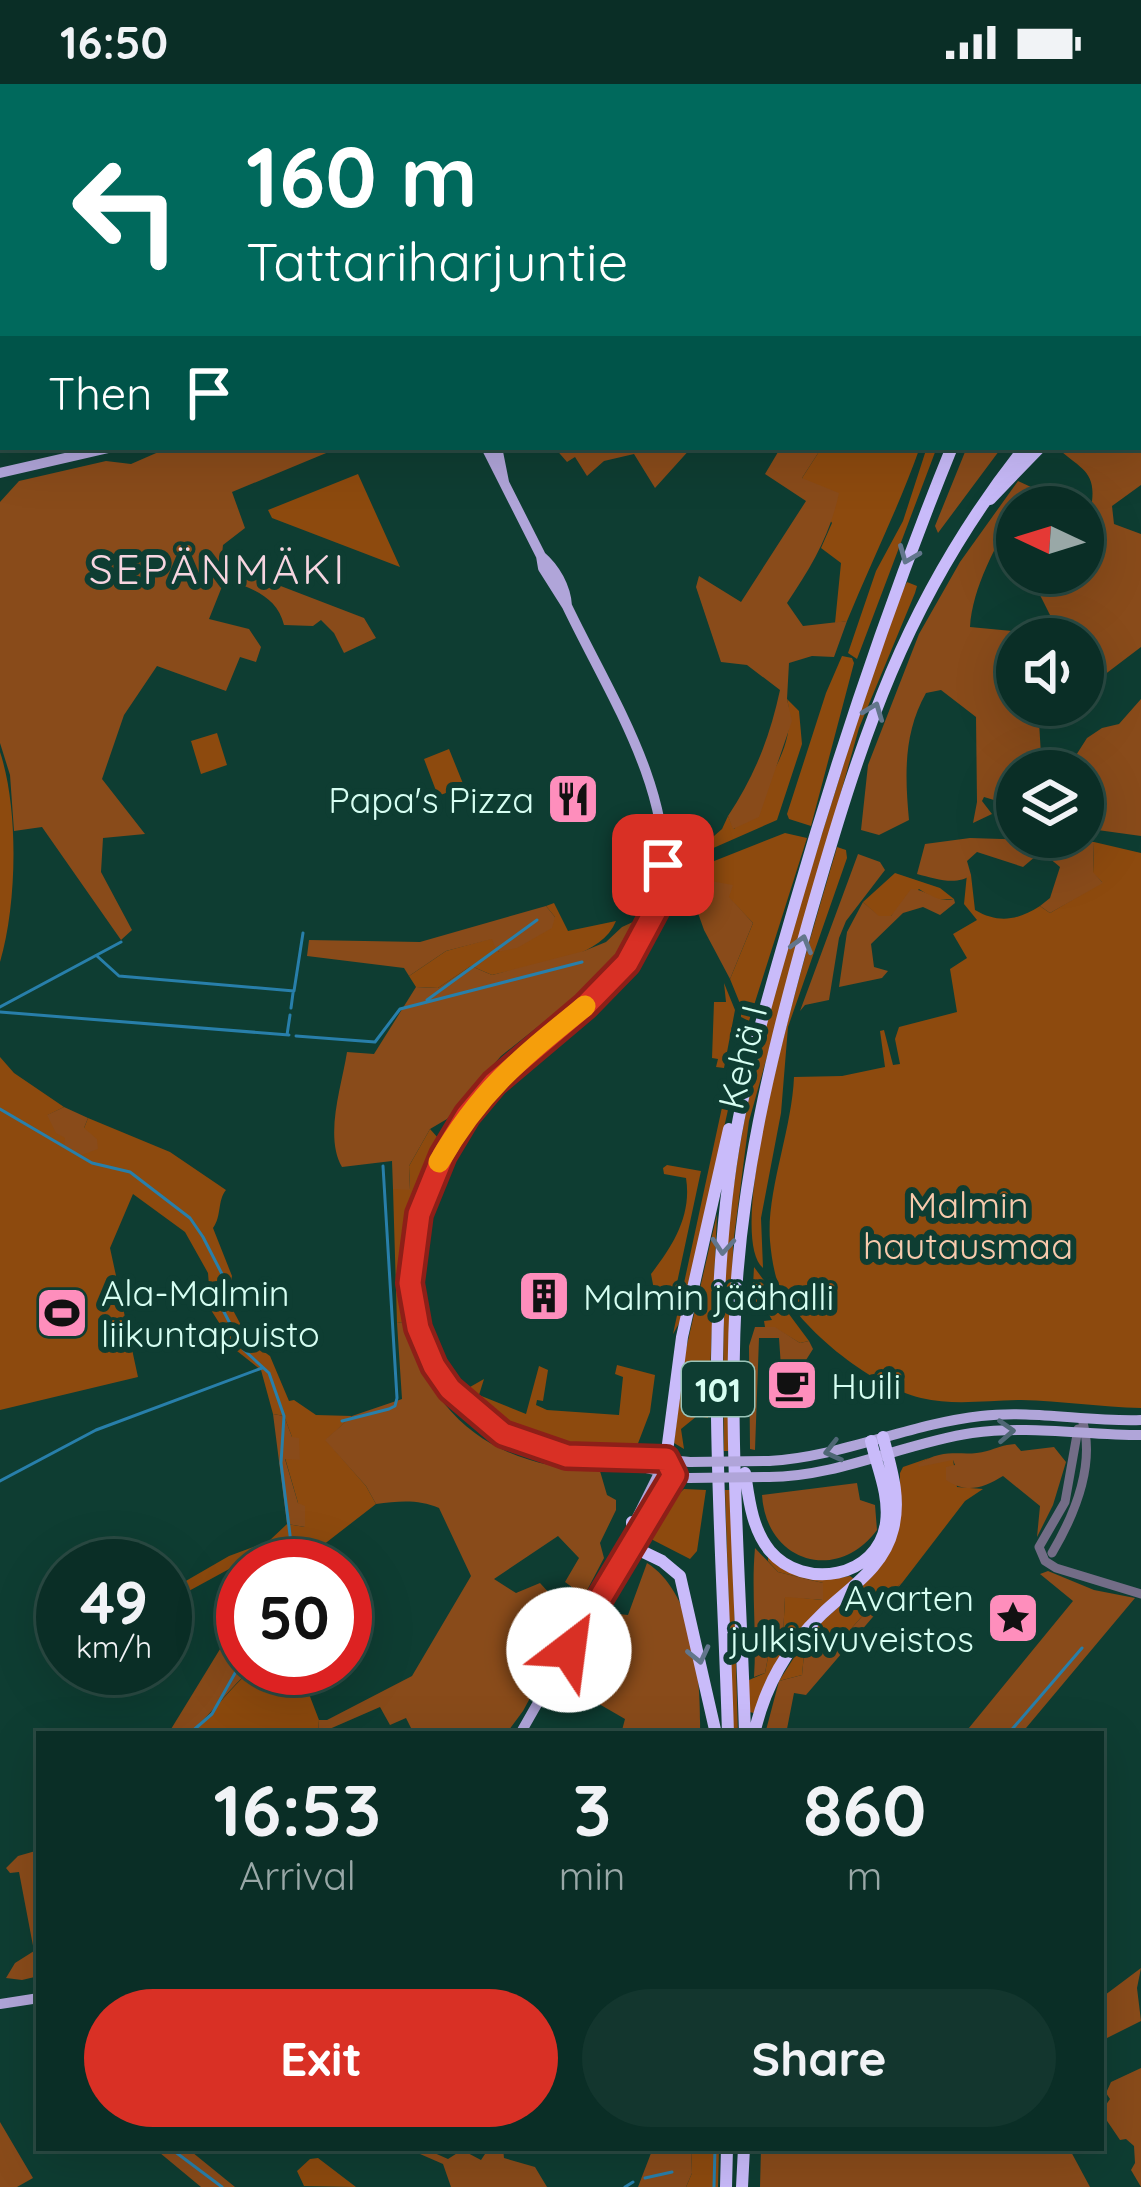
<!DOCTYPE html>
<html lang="en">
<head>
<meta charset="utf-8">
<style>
  body { margin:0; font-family:Quicksand,sans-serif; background:#13362e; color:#f1f3f6; height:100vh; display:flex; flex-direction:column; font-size:45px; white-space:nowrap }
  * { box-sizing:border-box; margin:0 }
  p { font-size:39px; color:#99a8a7 }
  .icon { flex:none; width:66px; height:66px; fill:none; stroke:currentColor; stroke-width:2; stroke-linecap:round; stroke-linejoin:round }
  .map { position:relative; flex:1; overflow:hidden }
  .details { position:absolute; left:36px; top:1647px; width:1068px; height:420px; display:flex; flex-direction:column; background:#0a2e26; border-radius:0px; box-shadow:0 12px 48px #0002,0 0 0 3px #2a4a43 }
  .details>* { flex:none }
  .hud { position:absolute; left:0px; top:0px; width:1143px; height:366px; box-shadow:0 12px 48px #0002,0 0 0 3px #2a4a43; background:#00695c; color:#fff; overflow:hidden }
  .needle { width:78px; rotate:274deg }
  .controls { position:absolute; left:996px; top:402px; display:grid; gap:24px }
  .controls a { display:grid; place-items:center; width:108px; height:108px; border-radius:50%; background:#0a2e26; box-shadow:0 12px 48px #0002,0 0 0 3px #2a4a43; font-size:60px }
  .speed { position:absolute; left:36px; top:1455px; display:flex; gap:24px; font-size:60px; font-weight:700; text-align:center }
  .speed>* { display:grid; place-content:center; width:156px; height:156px; border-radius:50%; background:#0a2e26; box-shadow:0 12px 48px #0002,0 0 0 3px #2a4a43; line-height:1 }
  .speed small { font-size:30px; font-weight:400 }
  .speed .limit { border:18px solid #d22; background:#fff; color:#111 }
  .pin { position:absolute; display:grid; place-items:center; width:102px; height:102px; color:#fff; margin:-51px; border-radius:24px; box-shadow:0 6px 18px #0006 }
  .me { position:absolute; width:132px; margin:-66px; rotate:30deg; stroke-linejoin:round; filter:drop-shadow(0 0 9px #0008) }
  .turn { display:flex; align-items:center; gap:42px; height:252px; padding:0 48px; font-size:54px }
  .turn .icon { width:156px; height:156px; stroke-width:2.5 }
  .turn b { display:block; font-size:84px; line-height:102px }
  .then { display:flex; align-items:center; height:114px; padding:0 48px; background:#0003; gap:24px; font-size:45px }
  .eta { display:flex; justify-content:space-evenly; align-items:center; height:204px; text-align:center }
  .eta b { font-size:72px; font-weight:700; line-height:84px }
  .button { display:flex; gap:24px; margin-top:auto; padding:24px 48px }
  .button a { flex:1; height:138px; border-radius:72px; background:#d93025; color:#fff; font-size:48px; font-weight:700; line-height:138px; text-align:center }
  .button a+a { background:#13362e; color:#f1f3f6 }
  .status { display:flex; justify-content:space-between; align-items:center; height:84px; padding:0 60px; background:#0a2e26; direction:ltr }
  .status svg { height:33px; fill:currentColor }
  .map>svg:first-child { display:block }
  .green { fill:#8d4a0e }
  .forest { fill:#894b1a }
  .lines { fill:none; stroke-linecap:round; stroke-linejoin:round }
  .stream { stroke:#287faa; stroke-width:3 }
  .minor { stroke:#736d87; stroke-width:9 }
  .major { stroke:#b0a5d9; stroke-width:10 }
  .highway { stroke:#c9bbfa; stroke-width:12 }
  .major-bridge { stroke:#b0a5d9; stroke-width:10 }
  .oneway { stroke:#62768c }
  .oneway2 { stroke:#4f6775 }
  .route-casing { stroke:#8d1f18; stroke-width:30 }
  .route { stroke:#d93025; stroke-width:21 }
  .slow { stroke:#f59e0b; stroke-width:21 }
  .labels { text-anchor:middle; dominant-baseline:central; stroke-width:12; stroke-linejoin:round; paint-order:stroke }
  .shield { fill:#0e3d32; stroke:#9ac4b8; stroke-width:3 }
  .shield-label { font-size:33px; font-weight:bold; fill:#d6fef2 }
  .poi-label { font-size:36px; fill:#d6fef2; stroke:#0e3d32; text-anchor:start }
  .street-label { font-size:36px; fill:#d6fef2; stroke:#0e3d32 }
  .park-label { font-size:36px; fill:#f7caad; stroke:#0e3d32 }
  .quarter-label { font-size:42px; letter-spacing:3px; fill:#f6d5e0; stroke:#0e3d32 }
</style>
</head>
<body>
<div class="status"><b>16:50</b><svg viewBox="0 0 49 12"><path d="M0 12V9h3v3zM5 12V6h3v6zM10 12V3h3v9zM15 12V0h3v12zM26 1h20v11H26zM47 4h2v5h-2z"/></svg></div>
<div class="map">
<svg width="1141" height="2103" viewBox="0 0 1141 2103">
  <rect width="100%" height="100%" fill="#0e3d32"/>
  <!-- green -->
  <path class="green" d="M 822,363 L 920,363 C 899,423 871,478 847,537 L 835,539 L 841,479 L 821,464 L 832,439 L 802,394 Z
    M 927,363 L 937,363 L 857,575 L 848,569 L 876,487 L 903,437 Z
    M 358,390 L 400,483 L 272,434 L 268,426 Z
    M 907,498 L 917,502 L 915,509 L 859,644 L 749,1037 L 733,1161 L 730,1367 L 724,1367 C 723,1276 721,1184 735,1093 C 754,961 796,832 836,705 C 857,636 874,561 907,498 Z
    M 842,572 L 852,574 L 854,579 L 811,742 L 789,735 L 787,730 L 826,609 Z
    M 787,615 L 799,627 L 802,660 L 777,736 L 702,769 L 698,766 L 722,745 L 728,732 L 734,745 C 761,706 799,665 787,615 Z
    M 217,649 L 227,681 L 201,690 L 191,657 Z
    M 449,665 L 464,702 L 438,712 L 424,675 Z
    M 0,668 C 19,725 17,821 0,878 Z
    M 785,749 L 807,754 L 749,937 L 741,933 L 741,922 L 730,895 L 753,839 L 728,813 L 732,802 L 686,795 L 694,785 Z
    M 1094,758 L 1141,769 L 1141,1324 C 1101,1323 1061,1317 1021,1316 C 988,1316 955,1322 921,1314 C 873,1303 792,1241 776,1193 C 773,1182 771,1169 770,1157 C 766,1108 792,1046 794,993 L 842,992 L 885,983 L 880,947 L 884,946 L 893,981 L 900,980 L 895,955 L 899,943 L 957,928 L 950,885 L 967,874 L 953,850 L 977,836 L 964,820 L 967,790 L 971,791 L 975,826 C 999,840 1018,836 1040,822 L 1050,829 L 1102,798 L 1093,789 Z
    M 837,763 L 846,766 L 847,774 L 788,943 L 781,1029 L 761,1134 L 763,1184 C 718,1145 819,827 837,763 Z
    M 895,789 L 940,804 L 954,815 L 936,816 L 919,805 L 891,832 L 879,833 L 863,818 Z
    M 554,819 L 568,847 L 616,837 C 600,877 531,881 492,891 L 471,882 L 438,904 L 416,903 L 409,892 L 446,867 L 493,854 L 498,868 L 555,833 L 546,822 Z
    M 724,899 L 735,926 L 724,984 L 716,983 L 718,975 L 712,974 L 714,918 L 726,918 Z
    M 0,973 L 14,989 L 64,1023 L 48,1031 L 84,1044 L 88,1034 L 170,1068 L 226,1106 C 217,1117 222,1132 213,1144 L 232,1192 L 227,1215 L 250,1258 L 270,1272 L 289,1317 L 294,1316 L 316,1331 L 352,1332 L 326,1356 L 366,1402 L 376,1420 L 296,1482 L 270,1482 L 270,1478 L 253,1472 L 165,1520 L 165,1509 L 229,1472 L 269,1457 L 287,1440 L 305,1443 L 285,1374 L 292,1353 L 284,1332 L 273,1330 L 261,1286 L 237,1267 L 211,1226 L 208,1189 L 185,1148 L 133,1110 L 110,1164 L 138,1293 L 0,1326 Z
    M 736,990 L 681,1236 L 673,1250 L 729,991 Z
    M 430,1045 L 439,1055 C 410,1112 394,1174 404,1238 L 397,1239 L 393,1105 L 410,1105 L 409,1082 Z
    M 667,1081 L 701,1087 L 672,1222 L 665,1225 L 655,1211 L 651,1190 C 673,1162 692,1131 686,1094 L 664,1090 L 663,1084 Z
    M 717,1130 L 708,1334 L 697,1332 L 681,1345 L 684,1365 L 674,1359 L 684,1274 Z
    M 754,1183 L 809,1257 L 800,1259 L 775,1244 L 765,1243 L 764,1237 L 772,1236 L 764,1221 L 752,1221 Z
    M 617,1281 L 655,1291 L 650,1328 L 637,1362 C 579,1357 508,1375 467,1309 L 470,1303 L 484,1295 L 479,1311 L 526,1330 L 539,1282 L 548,1286 L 543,1317 L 537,1316 L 536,1321 L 547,1326 L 619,1331 L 623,1293 L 615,1290 Z
    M 929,1374 L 919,1380 L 953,1375 L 957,1403 L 983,1405 L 965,1417 L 902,1499 L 872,1521 L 843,1554 L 805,1560 L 802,1591 L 779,1597 L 809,1550 L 872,1492 L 900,1423 L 900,1389 L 903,1383 Z
    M 684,1405 L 706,1406 L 697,1467 L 690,1475 L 651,1455 L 671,1417 Z
    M 725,1406 L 731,1406 L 738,1650 L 733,1650 Z
    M 768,1470 L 833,1495 L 850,1492 L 854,1495 C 806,1543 778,1563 754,1629 L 749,1628 L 749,1596 L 765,1589 L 768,1573 L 783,1553 L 785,1512 L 822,1516 L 823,1499 L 778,1488 L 768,1477 Z
    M 253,1584 L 299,1584 L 319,1636 L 318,1650 L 191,1648 C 214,1628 230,1604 253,1584 Z
    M 691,2064 L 719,2064 L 718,2103 L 686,2103 L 692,2089 Z
    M 318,2074 L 356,2103 L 304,2102 L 297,2087 L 310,2075 Z"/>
  <!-- forest -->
  <path class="forest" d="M 0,0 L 207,3 L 3,3 L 0,212 Z
    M 593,0 L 997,0 L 591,3 Z
    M 1141,294 L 1141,401 L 1112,422 L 1114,440 L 1141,450 L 1141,563 L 1087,604 L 1083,597 L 1083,555 L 1062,555 L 1034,499 L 1037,489 L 1083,489 L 1083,430 L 1090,429 C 1099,387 1083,387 1056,363 L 1140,363 Z
    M 170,363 L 330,363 L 331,367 L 232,408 L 245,444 L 223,461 L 221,479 L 364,534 L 376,554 L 344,569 L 334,549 L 321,536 L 313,542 L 284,541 C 277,512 251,504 225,495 L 209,535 L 249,545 L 261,563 L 256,578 L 240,573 L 226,607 L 157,582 L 124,631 L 102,695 L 145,750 L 103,754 L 101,788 L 132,846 L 121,856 L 42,743 L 14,747 L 10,691 L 0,659 L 0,418 L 19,397 L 106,377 L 131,380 Z
    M 554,363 L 692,363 L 655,404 L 634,370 L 604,377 L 587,392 L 575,373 L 567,378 Z
    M 781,363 L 822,363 L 802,394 L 839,409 C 830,452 811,483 787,519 L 803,542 L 847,537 L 834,573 L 812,572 L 789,579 L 787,615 L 792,637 L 759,733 L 733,745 L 728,732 C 755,691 770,653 780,606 L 747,581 L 721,578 L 696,503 L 699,492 L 741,518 L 806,417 L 765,390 Z
    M 967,363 L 1002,363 L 938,449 L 935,442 Z
    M 1018,397 L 1031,403 C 1007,442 973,495 970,543 L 1012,547 L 1017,561 L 1017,621 L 1038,621 L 1041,671 L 1073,676 L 1087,654 L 1102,644 L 1119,640 L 1141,615 L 1141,752 L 1083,744 L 1083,687 L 1017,687 L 1017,723 L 984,713 L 982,717 L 992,730 L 973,739 L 977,718 L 976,633 L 941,606 L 926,609 C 903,650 905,692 909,736 L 879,751 L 861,746 L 868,681 L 919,550 L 960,478 Z
    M 970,754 L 1094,758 L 1093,788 L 1103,799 L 1050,829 L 1040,822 L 1050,814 L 1060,783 L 1048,773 L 1036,772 L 1023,783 L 977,768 L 967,777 L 971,791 C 957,802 936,795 917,790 L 925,760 Z
    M 858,770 L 880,778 L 885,786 L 846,837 L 839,854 L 829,916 L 805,921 L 800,927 Z
    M 694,794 L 733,801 L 729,813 L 753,839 L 730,895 L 704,846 L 686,795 Z
    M 911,805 C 928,805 935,820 954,815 L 955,819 L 940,831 L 923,823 L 903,829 L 871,860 L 874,883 L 888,887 L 882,894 L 839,903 L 847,848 L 863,818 L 879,832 L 891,832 Z
    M 546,822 L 555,833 L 552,844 L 517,864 L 497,868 L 492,855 L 446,867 L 409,892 L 404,884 L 307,872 L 309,856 L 420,858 Z
    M 635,837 L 630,851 L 633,853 L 609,886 L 501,972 L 447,1035 L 430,1045 L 409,1082 L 410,1106 L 393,1105 L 392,1077 L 342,1083 C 324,1052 342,1001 347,968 L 374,970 L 416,903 L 438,904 L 471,882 L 492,891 L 584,867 L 606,858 L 622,843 Z
    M 64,1023 L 88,1034 L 84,1044 L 97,1055 L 98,1065 L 79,1072 L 64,1062 L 65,1054 L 56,1049 L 47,1031 Z
    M 404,1238 C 433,1338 497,1383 600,1387 L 607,1411 L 616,1416 L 616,1426 L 600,1459 L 604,1474 L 584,1512 L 565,1498 L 579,1474 L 558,1452 L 494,1495 L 516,1509 L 540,1499 L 550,1510 L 567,1507 L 581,1520 L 523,1627 L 506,1650 L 414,1650 L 406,1634 L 390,1641 L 380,1623 L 318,1650 L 319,1636 L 327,1636 L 412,1592 L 471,1492 L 439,1424 C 418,1415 399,1417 376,1420 L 366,1402 L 325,1356 L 352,1332 L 402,1315 L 397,1239 Z
    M 755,1243 L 775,1243 L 800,1259 L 809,1257 L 813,1265 L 801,1284 L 781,1283 L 779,1254 L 759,1254 L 755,1366 L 750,1365 L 749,1262 Z
    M 273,1330 L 284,1332 L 292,1353 L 299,1354 L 300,1376 L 285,1375 L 298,1419 L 305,1422 L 305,1443 L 287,1440 Z
    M 1015,1360 L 1021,1367 L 1054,1363 L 1066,1378 L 1053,1421 L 1037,1453 L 1040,1422 L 1003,1392 C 983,1404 967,1410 946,1396 L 946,1383 L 955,1381 L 953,1376 L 919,1383 L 918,1380 C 948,1362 963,1374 987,1367 C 997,1364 1003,1361 1015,1360 Z
    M 857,1399 L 860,1416 L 875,1421 L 877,1446 C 837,1500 766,1478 762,1411 Z
    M 755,1464 L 778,1488 L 823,1499 L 823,1516 L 785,1513 L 783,1553 L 775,1573 L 768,1573 L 765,1589 L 754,1593 C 757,1549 751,1507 755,1464 Z
    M 647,1479 C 696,1510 701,1597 700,1650 L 621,1650 L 625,1635 L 568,1602 L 601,1543 L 618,1530 L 628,1531 Z
    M 1048,1487 L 1094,1506 L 1135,1514 L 1021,1650 L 964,1650 L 1073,1517 L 1040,1490 Z
    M 902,1499 L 806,1611 L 794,1609 L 786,1650 L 765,1650 L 779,1597 L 802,1591 L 805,1560 L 843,1554 L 872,1521 Z
    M 236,1539 L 243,1548 L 243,1584 L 253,1584 C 230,1603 214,1627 192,1647 L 197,1650 L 168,1650 Z
    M 39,1766 L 39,1837 L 35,1839 L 39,1892 L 22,1896 L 6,1894 L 15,1879 L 34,1867 L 19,1788 L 10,1789 L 6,1784 L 18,1772 Z
    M 1141,1884 L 1137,1904 L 1141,1937 L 1101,1957 L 1101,1914 Z
    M 1141,1984 L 1141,2103 L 1131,2086 L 1135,2079 L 1134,2062 L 1126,2055 L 1120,2056 L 1101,2028 L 1110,2015 L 1106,2009 L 1111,1998 Z
    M 0,2038 L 33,2094 L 17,2103 L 0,2103 Z
    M 154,2064 L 187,2064 L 235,2103 L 201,2103 Z
    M 423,2064 L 448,2075 L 462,2066 L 481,2076 L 489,2064 L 503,2064 L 504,2074 L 535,2083 L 547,2103 L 451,2103 L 443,2080 L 420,2070 Z
    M 653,2064 L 691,2064 L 692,2089 L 686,2103 L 638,2103 Z
    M 761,2064 L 1069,2064 L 1090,2103 L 760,2103 Z"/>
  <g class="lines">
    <!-- stream -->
    <path class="stream" d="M 1013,0 L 1013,3
      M 1074,0 L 1074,3
      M 97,872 L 119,892 L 294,907 L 303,849
      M 427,916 L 537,836
      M 0,923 L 121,858
      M 291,924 L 293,909
      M 0,928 L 289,951
      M 287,951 L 290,931
      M 296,952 L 375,958 L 400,925 L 582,878
      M 0,1025 L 92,1079 L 130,1088 L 190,1134 L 203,1153 L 222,1190 L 218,1212 L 224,1228 L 244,1266 L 269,1289 L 284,1332 L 281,1379 L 291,1459 L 284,1482
      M 342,1337 L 389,1325 L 395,1322 L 397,1314 L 383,1082
      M 0,1397 L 96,1346 L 262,1284
      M 189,1650 L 212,1630 L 243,1575
      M 1008,1650 L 1082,1564
      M 170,2064 L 222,2103
      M 645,2094 L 672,2088
      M 625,2103 L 633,2098
      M 714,2103 L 715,2064"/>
    <!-- minor -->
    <path class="minor" d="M 1039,1463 L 1065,1418 L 1078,1345
      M 1039,1463 L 1045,1477 L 1056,1484 L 1141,1510
      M 1052,1469 C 1075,1430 1096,1380 1082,1335"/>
    <!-- major -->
    <path class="major" d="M 469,0 L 469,3
      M 478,0 L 479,3
      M 486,363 L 541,472 L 543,484 L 567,522
      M 497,363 L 504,398
      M 0,389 L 113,363
      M 467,1031 C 461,1046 453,1057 444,1070 C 432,1087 424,1109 419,1129 C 390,1239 438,1343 553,1369 C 597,1378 645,1373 690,1378
      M 443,1071 C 447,1039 491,1001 516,982 C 523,977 528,968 535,962 C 567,935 603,911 629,876 C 641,860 662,823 664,803 C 672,703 609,610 567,522 C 566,503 555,484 541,472
      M 452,1307 L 489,1337
      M 611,1376 L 689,1394
      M 769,1377 C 841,1373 909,1340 981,1332 C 1034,1326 1088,1338 1141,1336
      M 769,1393 C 838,1393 904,1359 972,1349 C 1028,1341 1084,1351 1141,1351
      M 601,1512 L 674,1391
      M 520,1650 L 592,1524 L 666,1375
      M 0,1920 L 39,1914"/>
    <!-- highway -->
    <path class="highway" d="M 1105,3 L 1105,0
      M 1140,24 L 1141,23
      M 1140,248 L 1141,247
      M 1140,282 L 1141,282
      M 990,415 L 1040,363
      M 666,1375 L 682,1253 L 729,1045
      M 745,1389 C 749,1416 752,1445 770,1467 C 804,1507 878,1494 886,1439 C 890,1411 877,1383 871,1357
      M 632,1438 L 633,1463 L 662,1477 L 680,1492 L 716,1650
      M 728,1650 C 723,1466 705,1278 729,1094 C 741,1001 769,910 795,820 C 840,664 891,513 952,363
      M 745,1650 C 741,1502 727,1342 737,1195 C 746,1072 775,957 808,839 C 861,654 904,516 1025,363
      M 754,1650 C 765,1602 786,1564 822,1530 C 849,1504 884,1484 893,1445 C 901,1413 891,1384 883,1353
      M 726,2103 L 727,2064
      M 742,2103 L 744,2064"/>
    <!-- major-bridge -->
    <path class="major-bridge" d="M 690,1378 L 769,1377
      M 689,1394 L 769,1393"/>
  </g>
  <!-- one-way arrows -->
  <defs><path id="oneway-chevron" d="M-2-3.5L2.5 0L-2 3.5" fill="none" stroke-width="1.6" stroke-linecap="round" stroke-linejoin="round" transform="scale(3)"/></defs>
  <g class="oneway">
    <use href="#oneway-chevron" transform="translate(908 471) rotate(112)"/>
    <use href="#oneway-chevron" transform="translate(874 627) rotate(-69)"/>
    <use href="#oneway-chevron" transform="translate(802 860) rotate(-74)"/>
    <use href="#oneway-chevron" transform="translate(723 1162) rotate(94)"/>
    <use href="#oneway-chevron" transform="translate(699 1571) rotate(77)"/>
  </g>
  <g class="oneway2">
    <use href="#oneway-chevron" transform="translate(1006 1347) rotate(-3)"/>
    <use href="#oneway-chevron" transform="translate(833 1367) rotate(166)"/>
  </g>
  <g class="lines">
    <!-- route casing -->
    <g class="route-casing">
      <path id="route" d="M 569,1566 L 674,1391 L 666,1375 L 567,1372 L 503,1350 L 450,1305 L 434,1282 L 418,1244 L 410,1199 L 419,1130 L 443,1071 L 467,1031 L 494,999 L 585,922 L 627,879 L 661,816 L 663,781"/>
    </g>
    <!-- route -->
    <use href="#route" class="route"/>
    <!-- slow -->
    <path class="slow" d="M 439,1078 C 481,1005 521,974 585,922"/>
  </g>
  <!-- icons -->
  <defs>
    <g id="restaurant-square" transform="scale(2.7)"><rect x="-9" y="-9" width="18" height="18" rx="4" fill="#fe8ebc" stroke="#0e3d32"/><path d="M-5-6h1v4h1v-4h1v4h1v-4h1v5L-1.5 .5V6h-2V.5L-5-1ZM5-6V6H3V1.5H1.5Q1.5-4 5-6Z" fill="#111"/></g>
    <g id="building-square" transform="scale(2.7)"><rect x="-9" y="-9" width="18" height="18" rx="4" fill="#fe8ebc" stroke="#0e3d32"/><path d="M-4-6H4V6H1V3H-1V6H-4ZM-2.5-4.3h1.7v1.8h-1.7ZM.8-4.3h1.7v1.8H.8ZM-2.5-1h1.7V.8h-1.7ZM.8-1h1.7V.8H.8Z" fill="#111"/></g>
    <g id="stadium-square" transform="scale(2.7)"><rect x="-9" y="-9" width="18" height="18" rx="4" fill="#fe8ebc" stroke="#0e3d32"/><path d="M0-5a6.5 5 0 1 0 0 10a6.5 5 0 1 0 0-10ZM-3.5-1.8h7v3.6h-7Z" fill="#111"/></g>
    <g id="cafe-square" transform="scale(2.7)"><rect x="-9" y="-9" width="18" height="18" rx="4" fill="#fe8ebc" stroke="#0e3d32"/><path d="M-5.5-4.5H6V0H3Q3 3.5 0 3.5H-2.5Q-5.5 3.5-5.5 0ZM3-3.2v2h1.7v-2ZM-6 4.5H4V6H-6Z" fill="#111"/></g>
    <g id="sight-square" transform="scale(2.7)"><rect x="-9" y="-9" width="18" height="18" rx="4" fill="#fe8ebc" stroke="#0e3d32"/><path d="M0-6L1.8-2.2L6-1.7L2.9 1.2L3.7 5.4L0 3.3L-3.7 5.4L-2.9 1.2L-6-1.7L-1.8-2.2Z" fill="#111"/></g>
  </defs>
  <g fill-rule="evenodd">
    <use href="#restaurant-square" x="573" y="715"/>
    <use href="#building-square" x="544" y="1212"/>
    <use href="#stadium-square" x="62" y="1229"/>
    <use href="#cafe-square" x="792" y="1301"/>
    <use href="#sight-square" x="1013" y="1534"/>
  </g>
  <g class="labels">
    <!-- shield labels -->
    <rect class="shield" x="682" y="1278" width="72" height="54" rx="9"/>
    <g class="shield-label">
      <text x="718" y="1305">101</text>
    </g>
    <!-- poi labels -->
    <g class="poi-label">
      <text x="534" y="715" text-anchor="end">Papa's Pizza</text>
      <text x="101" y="1208">Ala-Malmin<tspan x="101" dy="41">liikuntapuisto</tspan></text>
      <text x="583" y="1212">Malmin jäähalli</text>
      <text x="831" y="1301">Huili</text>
      <text x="974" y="1513" text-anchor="end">Avarten<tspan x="974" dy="41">julkisivuveistos</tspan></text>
    </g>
    <!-- street labels -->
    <g class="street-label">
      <text transform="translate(742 973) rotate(-76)">Kehä I</text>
    </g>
    <!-- park labels -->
    <g class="park-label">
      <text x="968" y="1120">Malmin<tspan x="968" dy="41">hautausmaa</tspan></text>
    </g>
    <!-- quarter labels -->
    <g class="quarter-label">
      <text x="218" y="484">SEPÄNMÄKI</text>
    </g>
  </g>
</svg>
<div class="controls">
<a><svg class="needle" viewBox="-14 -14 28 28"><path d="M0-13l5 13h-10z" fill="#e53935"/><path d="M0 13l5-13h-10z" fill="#99a8a7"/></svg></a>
<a><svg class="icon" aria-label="sound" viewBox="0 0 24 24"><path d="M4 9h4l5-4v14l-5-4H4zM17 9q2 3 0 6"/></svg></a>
<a><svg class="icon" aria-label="layers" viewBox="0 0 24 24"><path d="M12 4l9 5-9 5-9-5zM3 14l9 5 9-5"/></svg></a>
</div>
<div class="speed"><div>49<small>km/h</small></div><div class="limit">50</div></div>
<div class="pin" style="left:663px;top:781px;background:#d93025"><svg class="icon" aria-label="arrive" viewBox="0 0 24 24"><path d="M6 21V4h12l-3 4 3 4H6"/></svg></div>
<svg class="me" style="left:569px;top:1566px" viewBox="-20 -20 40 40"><circle r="19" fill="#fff"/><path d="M0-13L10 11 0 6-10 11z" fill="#d93025"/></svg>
<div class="hud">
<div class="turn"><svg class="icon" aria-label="left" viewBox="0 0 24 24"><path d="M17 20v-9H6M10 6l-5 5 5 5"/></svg><div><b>160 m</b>Tattariharjuntie</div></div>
<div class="then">Then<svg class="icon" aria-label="arrive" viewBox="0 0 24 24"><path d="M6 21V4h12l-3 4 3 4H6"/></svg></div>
</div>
<section class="details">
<div class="eta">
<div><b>16:53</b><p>Arrival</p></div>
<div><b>3</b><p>min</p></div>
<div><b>860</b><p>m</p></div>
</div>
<div class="button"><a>Exit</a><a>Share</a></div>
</section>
</div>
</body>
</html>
